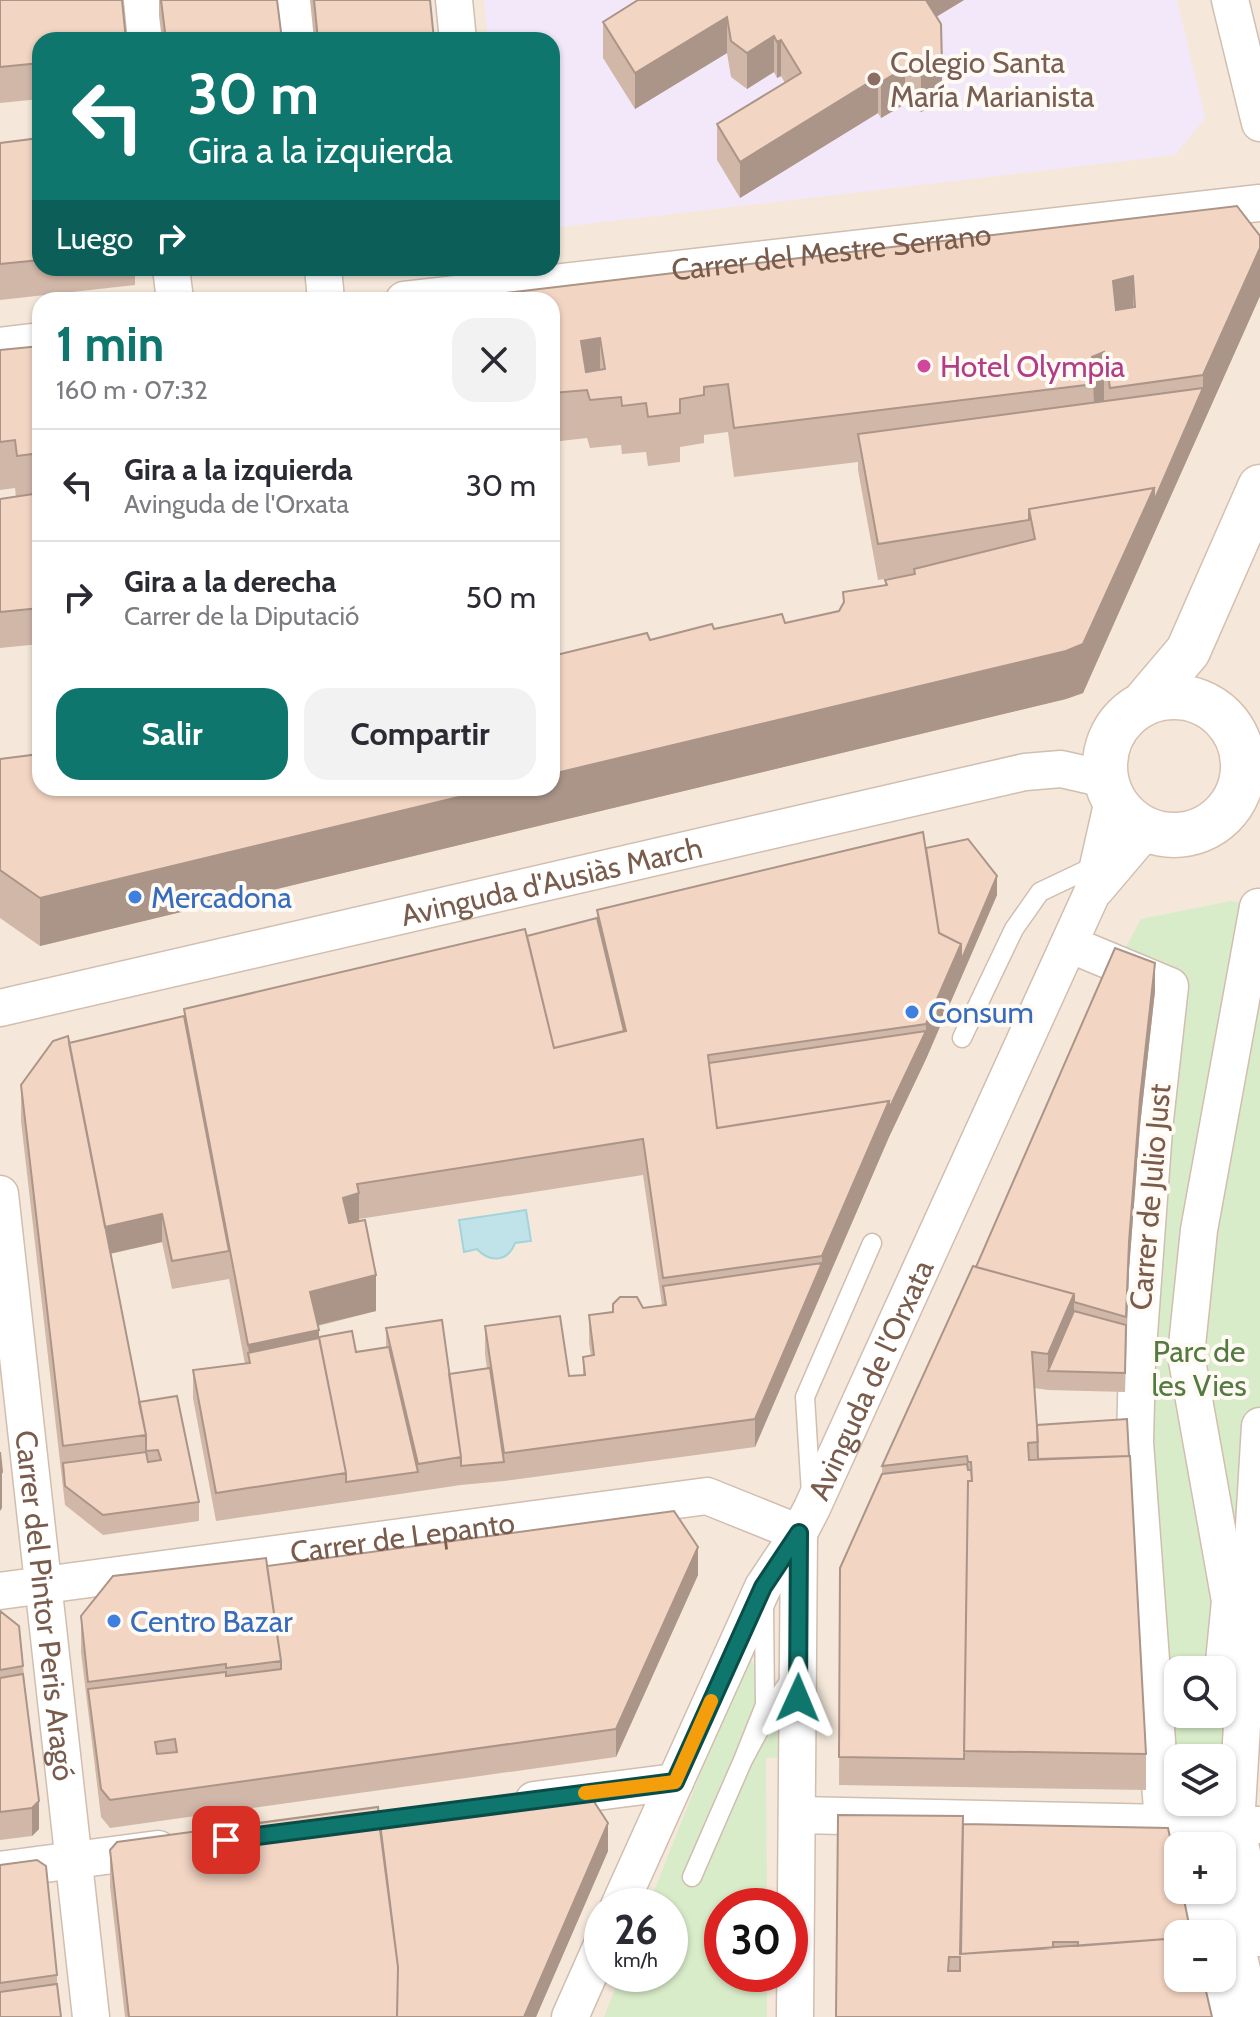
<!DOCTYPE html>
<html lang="es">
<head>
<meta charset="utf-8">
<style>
  body { margin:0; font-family:Cabin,sans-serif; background:#f2f2f3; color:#2b2b33; height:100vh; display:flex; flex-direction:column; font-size:30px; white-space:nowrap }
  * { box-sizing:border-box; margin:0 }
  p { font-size:26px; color:#7c7c81 }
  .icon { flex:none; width:44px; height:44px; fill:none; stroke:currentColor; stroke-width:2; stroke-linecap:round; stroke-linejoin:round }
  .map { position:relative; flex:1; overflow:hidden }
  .drawer { position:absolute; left:32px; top:292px; width:528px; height:504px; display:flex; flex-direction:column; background:#fff; border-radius:24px; box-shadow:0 2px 6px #0004 }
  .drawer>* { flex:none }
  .hud { position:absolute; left:32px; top:32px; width:528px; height:244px; border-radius:24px; box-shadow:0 2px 6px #0004; background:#0f766e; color:#fff; overflow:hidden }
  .tools { position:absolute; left:1164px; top:1656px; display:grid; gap:16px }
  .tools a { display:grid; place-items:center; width:72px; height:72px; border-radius:16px; background:#fff; box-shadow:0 2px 6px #0004; font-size:40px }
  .speed { position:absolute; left:584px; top:1888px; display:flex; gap:16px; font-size:40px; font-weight:700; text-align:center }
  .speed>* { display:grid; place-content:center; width:104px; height:104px; border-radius:50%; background:#fff; box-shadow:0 2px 6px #0004; line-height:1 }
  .speed small { font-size:20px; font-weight:400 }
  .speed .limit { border:12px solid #d22; background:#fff; color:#111 }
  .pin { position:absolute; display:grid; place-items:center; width:68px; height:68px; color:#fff; margin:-34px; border-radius:16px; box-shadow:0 4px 12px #0006 }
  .me { position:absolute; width:88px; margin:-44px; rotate:1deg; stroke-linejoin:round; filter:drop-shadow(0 0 6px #0008) }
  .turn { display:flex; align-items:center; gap:28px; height:168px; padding:0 24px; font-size:36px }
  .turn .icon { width:104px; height:104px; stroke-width:2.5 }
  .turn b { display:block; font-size:56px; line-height:68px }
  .then { display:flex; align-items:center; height:76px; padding:0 24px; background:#0003; gap:16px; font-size:30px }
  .round { display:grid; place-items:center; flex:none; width:84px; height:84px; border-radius:24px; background:#f2f2f3 }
  .headline { display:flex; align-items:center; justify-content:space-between; height:136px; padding:0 24px }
  h1 { font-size:48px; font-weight:700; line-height:60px; color:#0f766e }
  .action { display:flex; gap:16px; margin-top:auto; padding:16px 24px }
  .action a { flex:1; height:92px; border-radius:24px; background:#0f766e; color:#fff; font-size:32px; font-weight:700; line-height:92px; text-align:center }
  .action a+a { background:#f2f2f3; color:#2b2b33 }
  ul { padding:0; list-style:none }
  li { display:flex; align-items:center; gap:24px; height:112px; padding:0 24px; border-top:2px solid #e1e1e2 }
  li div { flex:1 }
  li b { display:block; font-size:30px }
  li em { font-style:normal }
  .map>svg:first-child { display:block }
  .residential { fill:#f5e8da; fill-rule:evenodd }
  .education { fill:#f3e8fa }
  .green { fill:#d8ecc9; fill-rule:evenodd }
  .water { fill:#bfe3e8; stroke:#a5d3da; stroke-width:2 }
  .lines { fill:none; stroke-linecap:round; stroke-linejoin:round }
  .lane-casing { stroke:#d1beb0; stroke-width:21 }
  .street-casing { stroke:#d1beb0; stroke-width:39 }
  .secondary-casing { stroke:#d6c0b0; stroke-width:47 }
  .lane { stroke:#fff; stroke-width:18 }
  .street { stroke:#fff; stroke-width:36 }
  .secondary { stroke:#fff; stroke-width:44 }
  .wall { fill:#d1b7a8; fill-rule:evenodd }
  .shaded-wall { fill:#aa9588 }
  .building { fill:#f3d5c3; stroke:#aa9588; stroke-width:2; fill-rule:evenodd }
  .route-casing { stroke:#0a4d48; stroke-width:20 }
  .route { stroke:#0f766e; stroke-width:14 }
  .slow { stroke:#f59e0b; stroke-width:14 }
  .education-dot { fill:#8d6e63; stroke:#fffaf3; stroke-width:3 }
  .hotel-dot { fill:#d1479c; stroke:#fffaf3; stroke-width:3 }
  .shop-dot { fill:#3f7fe0; stroke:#fffaf3; stroke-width:3 }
  .labels { text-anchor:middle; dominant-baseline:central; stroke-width:8; stroke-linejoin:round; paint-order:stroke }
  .education-label { font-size:30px; fill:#785e54; stroke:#fffaf3; text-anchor:start }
  .street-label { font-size:30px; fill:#7a5c4d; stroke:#fffaf3 }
  .hotel-label { font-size:30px; fill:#b23c85; stroke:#fffaf3; text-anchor:start }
  .shop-label { font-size:30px; fill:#366cbe; stroke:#fffaf3; text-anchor:start }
  .park-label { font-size:30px; fill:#537a41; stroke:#fffaf3 }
</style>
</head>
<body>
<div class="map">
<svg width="1260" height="2017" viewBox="0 0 1260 2017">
  <rect width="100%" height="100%" fill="#fdf6ec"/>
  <!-- residential -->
  <path class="residential" d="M 0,0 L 1260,0 L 1260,2017 L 0,2017 ZM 40,40 L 552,40 L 552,268 L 40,268 ZM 40,300 L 552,300 L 552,788 L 40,788 ZM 1178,1670 L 1222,1670 L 1222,1714 L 1178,1714 ZM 1178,1758 L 1222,1758 L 1222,1802 L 1178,1802 ZM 1178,1846 L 1222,1846 L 1222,1890 L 1178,1890 ZM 602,1906 L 670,1906 L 670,1974 L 602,1974 ZM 722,1906 L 790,1906 L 790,1974 L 722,1974 ZM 1178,1934 L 1222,1934 L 1222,1978 L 1178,1978 Z"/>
  <!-- education -->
  <path class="education" d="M 484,0 L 1177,0 L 1205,118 L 1175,155 L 552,228 L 552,40 L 488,40 Z"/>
  <!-- green -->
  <path class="green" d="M 1231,901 L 1260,906 L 1260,1628 L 1247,1825 L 1260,1903 L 1260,2017 L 1222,1978 L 1222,1846 L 1178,1846 L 1122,954 L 1141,919 ZM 1178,1670 L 1222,1670 L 1222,1714 L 1178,1714 ZM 1178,1758 L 1222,1758 L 1222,1802 L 1178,1802 Z
    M 747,1656 L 785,1701 L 783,1757 L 766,1758 L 767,1906 L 722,1906 L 722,1974 L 767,1974 L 767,2017 L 604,2017 L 621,1974 L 670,1974 L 670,1906 L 648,1906 Z"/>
  <!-- water -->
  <path class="water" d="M 526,1210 L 531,1241 L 515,1243 C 508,1262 490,1263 477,1249 L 464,1252 L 459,1220 Z"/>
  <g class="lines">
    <!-- lane casing -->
    <g class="lane-casing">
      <path id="lane" d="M 962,1038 L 1014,929 L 1040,892 L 1099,864
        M 811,1494 L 805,1397 L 872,1243
        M 764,1606 L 765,1705 L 743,1760 L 770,1710 L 792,1677
        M 692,1877 L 743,1760"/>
    </g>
    <!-- street casing -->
    <g class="street-casing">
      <g id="street">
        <path d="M 142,0 L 146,40"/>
        <path d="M 294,0 L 298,40"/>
        <path d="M 454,0 L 458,40"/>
        <path d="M 1230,0 L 1260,123"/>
        <path d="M 171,268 L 175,300"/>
        <path d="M 323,268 L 326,300"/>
        <path id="s1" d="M 404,300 L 1260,203"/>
        <path d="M 0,346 L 40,341"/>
        <path d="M 1096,889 L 1146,830"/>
        <path d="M 1069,944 L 1170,986 L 1154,1129 L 1137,1362 L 1135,1442 L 1163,1823 L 1178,1849"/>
        <path id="s2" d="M 0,1008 L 1025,772 L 1061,769 L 1105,779"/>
        <path id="s3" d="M 0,1194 L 91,2017"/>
        <path d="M 1260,1426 L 1236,1825 L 1260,1938"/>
        <path id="s4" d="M 0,1591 L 707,1496 L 799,1533"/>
        <path d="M 1222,1682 L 1230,1601 L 1186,1355 L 1199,1230 L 1258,907"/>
        <path d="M 534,1800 L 675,1782"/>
        <path d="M 797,1815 L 1259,1825"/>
        <path d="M 0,1870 L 158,1849"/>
        <path d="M 1222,1884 L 1253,2017"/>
        <path d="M 1190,1890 L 1200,1934"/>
        <path id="s5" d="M 619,1906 L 763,1587 L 799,1533 L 812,1508 L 1092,893 L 1113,800"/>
        <path d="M 1210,1978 L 1219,2017"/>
        <path d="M 570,2017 L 602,1945"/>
        <path d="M 795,2017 L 799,1533"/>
      </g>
    </g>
    <!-- secondary casing -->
    <g class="secondary-casing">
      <path id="secondary" d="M1105 766a69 69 0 1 1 138 0a69 69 0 1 1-138 0Z
        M 1144,703 L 1188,651 L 1260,487"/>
    </g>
    <!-- lane -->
    <use href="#lane" class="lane"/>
    <!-- street -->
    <use href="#street" class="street"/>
    <!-- secondary -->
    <use href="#secondary" class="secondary"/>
  </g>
  <!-- wall -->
  <path class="wall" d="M 0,0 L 40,40 L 40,99 L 0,103 Z
    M 159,0 L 277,0 L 282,40 L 162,40 L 159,16 Z
    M 310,0 L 430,0 L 434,40 L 314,40 Z
    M 638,0 L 964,0 L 936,17 L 942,100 L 921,112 L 905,104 L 881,118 L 878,113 L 740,198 L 717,160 L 717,124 L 785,83 L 781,76 L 777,78 L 774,72 L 747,89 L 731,77 L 727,53 L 635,109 L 603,58 L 603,22 Z
    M 40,138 L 40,268 L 135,268 L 135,285 L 0,300 L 0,143 Z
    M 1260,236 L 1260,296 L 1083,693 L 1066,699 L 40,946 L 0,918 L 0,759 L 40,788 L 552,788 L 650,640 L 714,629 L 785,623 L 839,611 L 843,604 L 843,592 L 885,586 L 885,580 L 914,574 L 878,580 L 858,470 L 858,462 L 734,477 L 728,432 L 704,435 L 704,443 L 680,447 L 680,462 L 648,466 L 646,452 L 622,454 L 621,445 L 590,448 L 587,438 L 552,442 L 552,300 Z
    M 40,346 L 40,644 L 0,648 L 0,499 L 16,497 L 15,488 L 0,490 L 0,350 Z
    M 926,848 L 997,895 L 926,1059 L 889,1137 L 755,1447 L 504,1481 L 461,1485 L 216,1521 L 193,1398 L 193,1370 L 245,1364 L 229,1279 L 172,1289 L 162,1242 L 110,1254 L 139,1402 L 199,1502 L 199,1521 L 103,1535 L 65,1505 L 21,1121 L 21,1085 L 69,1043 L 184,1016 L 184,1009 L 527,936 L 597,918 L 597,910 ZM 643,1175 L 662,1305 L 589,1315 L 589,1343 L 591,1356 L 583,1357 L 583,1375 L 569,1376 L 485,1326 L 485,1354 L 487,1369 L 449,1374 L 386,1328 L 386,1347 L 356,1352 L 319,1337 L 318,1326 L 376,1311 L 359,1219 Z
    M 1155,991 L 1140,1126 L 1129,1270 L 1125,1392 L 1048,1390 L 1034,1388 L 1037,1425 L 1146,1754 L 1146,1790 L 839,1785 L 840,1568 L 882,1474 L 882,1466 L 976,1267 Z
    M 267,1566 L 698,1575 L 616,1757 L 110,1828 L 101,1817 L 81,1652 L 81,1616 Z
    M 0,1611 L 23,1666 L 39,1829 L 32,1836 L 0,1840 Z
    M 583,1794 L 608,1851 L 536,2017 L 125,2017 L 110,1886 L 110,1850 L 378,1814 Z
    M 963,1824 L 1191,1934 L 836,2017 Z
    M 0,1865 L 57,1975 L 57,1984 L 0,2017 Z"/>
  <!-- shaded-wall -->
  <path class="shaded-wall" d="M 921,0 L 964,0 L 921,26 Z
    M 727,17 L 727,53 L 635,109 L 635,73 Z
    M 774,36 L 774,72 L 747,89 L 747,53 Z
    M 781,40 L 781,76 L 777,78 L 777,42 Z
    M 942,64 L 942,100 L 921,112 L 921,76 Z
    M 905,68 L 905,104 L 881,118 L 881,82 Z
    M 878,77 L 878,113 L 740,198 L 740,162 Z
    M 1260,248 L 1260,296 L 1083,693 L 1066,699 L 40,946 L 40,898 L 496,788 L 552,788 L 552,774 L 1154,488 L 1203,388 L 1203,375 Z
    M 1133,276 L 1133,324 L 1113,329 L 1113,281 Z
    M 600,338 L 600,386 L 581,390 L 581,341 Z
    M 1104,352 L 1104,401 L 1094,404 L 1092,357 Z
    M 997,876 L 997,895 L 926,1059 L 889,1137 L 889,1109 L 926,1031 L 926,1024 L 961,944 Z
    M 1155,963 L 1155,991 L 1140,1126 L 1129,1270 L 1126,1344 L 1129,1242 L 1140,1098 Z
    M 889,1101 L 889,1137 L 755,1447 L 755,1419 L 822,1263 L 822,1256 Z
    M 359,1193 L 359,1229 L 343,1234 L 343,1198 Z
    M 162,1214 L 162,1242 L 104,1255 L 104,1227 Z
    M 376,1275 L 376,1311 L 310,1327 L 310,1292 Z
    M 1074,1294 L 1074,1330 L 1048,1371 L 1048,1354 Z
    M 319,1330 L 319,1366 L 250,1363 L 248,1345 Z
    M 2,1472 L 2,1508 L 0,1511 L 0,1475 Z
    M 698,1547 L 698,1575 L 616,1757 L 616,1729 Z
    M 39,1801 L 39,1829 L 32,1836 L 32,1808 Z
    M 608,1823 L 608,1851 L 536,2017 L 524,2017 Z"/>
  <!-- building -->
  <path class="building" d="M 0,0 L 122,0 L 126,40 L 40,40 L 40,63 L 0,67 Z
    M 161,0 L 277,0 L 282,40 L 166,40 Z
    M 314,0 L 430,0 L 434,40 L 318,40 Z
    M 638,0 L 926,0 L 941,24 L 942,64 L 921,76 L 905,68 L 881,82 L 878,77 L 740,162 L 717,124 L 801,73 L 781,40 L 777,42 L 774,36 L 747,53 L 731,41 L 727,17 L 635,73 L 603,22 Z
    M 40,138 L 40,260 L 0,264 L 0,143 Z
    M 1237,206 L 1260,236 L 1260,248 L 1203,375 L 1110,388 L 1104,352 L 1092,357 L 1094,384 L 734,428 L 728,384 L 704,387 L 704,395 L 680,399 L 680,413 L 648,417 L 646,403 L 622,406 L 621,397 L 590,400 L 587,390 L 552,393 L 552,300 L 446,300 ZM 1133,276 L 1135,307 L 1116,310 L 1113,281 ZM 600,338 L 605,369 L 586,372 L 581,341 Z
    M 40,346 L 40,453 L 17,456 L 15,440 L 0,442 L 0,350 Z
    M 1203,388 L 1154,501 L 1154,488 L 1029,509 L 1029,520 L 878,544 L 858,434 Z
    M 1154,488 L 1083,644 L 1066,651 L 552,774 L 552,656 L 647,633 L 650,640 L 712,624 L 714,629 L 782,614 L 785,623 L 839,611 L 844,602 L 843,592 L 887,585 L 885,580 L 915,574 L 914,569 L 1035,539 L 1029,509 Z
    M 40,493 L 40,608 L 0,612 L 0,499 Z
    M 40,754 L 40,788 L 496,788 L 40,898 L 0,870 L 0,759 Z
    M 923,832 L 939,933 L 961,944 L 926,1024 L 708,1055 L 717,1128 L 889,1101 L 822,1256 L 663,1278 L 643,1139 L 357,1184 L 359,1193 L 343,1198 L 349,1223 L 365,1220 L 376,1275 L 310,1292 L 319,1330 L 248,1345 L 184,1009 L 525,929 L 554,1048 L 626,1031 L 597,910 Z
    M 968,839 L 997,876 L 961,961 L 961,944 L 939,933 L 926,848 Z
    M 597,918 L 624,1031 L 554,1048 L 527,936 Z
    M 1115,948 L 1155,963 L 1140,1098 L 1129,1242 L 1126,1317 L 1074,1302 L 1074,1294 L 976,1267 Z
    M 184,1016 L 229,1251 L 172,1261 L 162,1214 L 105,1227 L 69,1043 Z
    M 926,1031 L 889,1109 L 889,1101 L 717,1128 L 709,1063 Z
    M 68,1036 L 146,1435 L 63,1446 L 21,1085 L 53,1041 Z
    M 822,1263 L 755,1419 L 504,1453 L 485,1326 L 560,1316 L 569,1376 L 585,1375 L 583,1357 L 594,1355 L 589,1315 L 613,1312 L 613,1304 L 620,1297 L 637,1297 L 643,1308 L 666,1305 L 663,1286 Z
    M 973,1266 L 1074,1294 L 1048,1354 L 1032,1352 L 1038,1442 L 1028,1443 L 1029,1460 L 1130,1456 L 1146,1754 L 964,1751 L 968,1481 L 972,1481 L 971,1462 L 968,1462 L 967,1456 L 882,1466 Z
    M 1074,1311 L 1126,1325 L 1125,1373 L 1048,1371 Z
    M 442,1320 L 461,1457 L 418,1464 L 386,1328 Z
    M 352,1331 L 356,1352 L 389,1347 L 418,1472 L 346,1482 L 346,1473 L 319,1337 Z
    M 319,1338 L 346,1473 L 216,1493 L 193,1370 L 250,1363 L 248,1353 Z
    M 490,1368 L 504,1462 L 461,1466 L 461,1457 L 449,1374 Z
    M 177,1396 L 199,1502 L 103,1515 L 65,1486 L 63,1463 L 146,1452 L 148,1462 L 161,1460 L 158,1450 L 146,1451 L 146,1435 L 139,1402 Z
    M 1127,1419 L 1129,1456 L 1038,1459 L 1037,1425 Z
    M 0,1452 L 2,1472 L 0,1475 Z
    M 967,1464 L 968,1470 L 971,1470 L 972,1481 L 968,1481 L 964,1759 L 839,1757 L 840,1568 L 882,1474 Z
    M 674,1511 L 698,1547 L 616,1729 L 110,1800 L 101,1789 L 88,1689 L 226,1672 L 226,1676 L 281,1669 L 281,1661 L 267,1566 ZM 175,1739 L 177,1752 L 157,1754 L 155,1742 Z
    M 266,1558 L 281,1661 L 226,1668 L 226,1664 L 88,1682 L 81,1616 L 113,1576 Z
    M 0,1611 L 19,1626 L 23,1666 L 0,1670 Z
    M 23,1674 L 39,1801 L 32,1808 L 0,1812 L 0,1678 Z
    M 582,1788 L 583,1794 L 589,1794 L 608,1823 L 524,2017 L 397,2017 L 398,1967 L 378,1814 Z
    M 378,1807 L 398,1967 L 397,2017 L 129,2017 L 110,1850 L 117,1842 Z
    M 838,1815 L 963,1816 L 960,1954 L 1178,1938 L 1178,1978 L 1203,1978 L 1212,2017 L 836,2017 ZM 949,1957 L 960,1957 L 960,1971 L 948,1971 Z
    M 963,1824 L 1168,1828 L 1178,1874 L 1178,1890 L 1182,1890 L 1191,1934 L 1178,1934 L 1178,1938 L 1078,1946 L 1078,1942 L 1053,1942 L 1053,1948 L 961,1954 Z
    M 37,1860 L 46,1866 L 57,1975 L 0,1983 L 0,1865 Z
    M 57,1984 L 61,2017 L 0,2017 L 0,1992 Z"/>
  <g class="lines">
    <!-- route casing -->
    <g class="route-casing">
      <path id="route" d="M 226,1840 L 675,1782 L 763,1587 L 799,1533 L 798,1698"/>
    </g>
    <!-- route -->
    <use href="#route" class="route"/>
    <!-- slow -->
    <path class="slow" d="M 585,1793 L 675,1782 L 711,1701"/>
  </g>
  <!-- markers -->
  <circle class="education-dot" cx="874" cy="79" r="8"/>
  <circle class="hotel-dot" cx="924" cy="366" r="8"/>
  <g class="shop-dot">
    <circle cx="135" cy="897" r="8"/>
    <circle cx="912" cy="1012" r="8"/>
    <circle cx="114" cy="1621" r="8"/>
  </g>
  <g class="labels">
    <!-- education labels -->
    <g class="education-label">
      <text x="890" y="62">Colegio Santa<tspan x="890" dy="34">María Marianista</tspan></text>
    </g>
    <!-- street labels -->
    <g class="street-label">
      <text stroke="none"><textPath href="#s1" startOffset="430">Carrer del Mestre Serrano</textPath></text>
      <text stroke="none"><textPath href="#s2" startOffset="566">Avinguda d'Ausiàs March</textPath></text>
      <text transform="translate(1150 1197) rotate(-85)">Carrer de Julio Just</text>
      <text stroke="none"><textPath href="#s5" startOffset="584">Avinguda de l'Orxata</textPath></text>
      <text stroke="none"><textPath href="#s4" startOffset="406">Carrer de Lepanto</textPath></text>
      <text stroke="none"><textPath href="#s3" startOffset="414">Carrer del Pintor Peris Aragó</textPath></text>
    </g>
    <!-- hotel labels -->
    <g class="hotel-label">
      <text x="940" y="366">Hotel Olympia</text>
    </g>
    <!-- shop labels -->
    <g class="shop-label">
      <text x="151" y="897">Mercadona</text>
      <text x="928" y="1012">Consum</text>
      <text x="130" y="1621">Centro Bazar</text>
    </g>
    <!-- park labels -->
    <g class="park-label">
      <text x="1199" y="1351">Parc de<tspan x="1199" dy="34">les Vies</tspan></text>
    </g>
  </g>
</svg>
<div class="tools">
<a><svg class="icon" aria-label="search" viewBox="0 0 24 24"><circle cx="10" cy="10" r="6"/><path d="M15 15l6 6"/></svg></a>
<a><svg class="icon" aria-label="layers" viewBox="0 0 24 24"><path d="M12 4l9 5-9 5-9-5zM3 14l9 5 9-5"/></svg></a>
<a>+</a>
<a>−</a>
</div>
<div class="speed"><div>26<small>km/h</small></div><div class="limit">30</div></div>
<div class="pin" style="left:226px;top:1840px;background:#d93025"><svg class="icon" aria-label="arrive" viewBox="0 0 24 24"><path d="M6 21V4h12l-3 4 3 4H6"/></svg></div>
<svg class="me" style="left:798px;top:1698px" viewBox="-20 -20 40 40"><path d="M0-17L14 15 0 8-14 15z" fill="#0f766e" stroke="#fff" stroke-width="4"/></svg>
<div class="hud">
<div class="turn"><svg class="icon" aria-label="left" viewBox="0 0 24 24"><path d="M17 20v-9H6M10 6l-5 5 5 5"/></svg><div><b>30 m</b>Gira a la izquierda</div></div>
<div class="then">Luego<svg class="icon" aria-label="right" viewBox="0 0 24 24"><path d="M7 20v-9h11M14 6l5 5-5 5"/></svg></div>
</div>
<section class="drawer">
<div class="headline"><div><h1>1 min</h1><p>160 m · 07:32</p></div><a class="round"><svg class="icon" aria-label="close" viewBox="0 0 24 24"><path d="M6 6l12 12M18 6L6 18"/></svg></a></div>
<ul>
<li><svg class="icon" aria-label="left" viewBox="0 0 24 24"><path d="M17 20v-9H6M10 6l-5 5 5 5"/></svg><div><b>Gira a la izquierda</b><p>Avinguda de l'Orxata</p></div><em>30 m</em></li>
<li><svg class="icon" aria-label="right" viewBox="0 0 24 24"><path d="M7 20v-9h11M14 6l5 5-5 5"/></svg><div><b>Gira a la derecha</b><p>Carrer de la Diputació</p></div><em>50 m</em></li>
</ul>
<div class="action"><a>Salir</a><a>Compartir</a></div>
</section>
</div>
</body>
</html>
